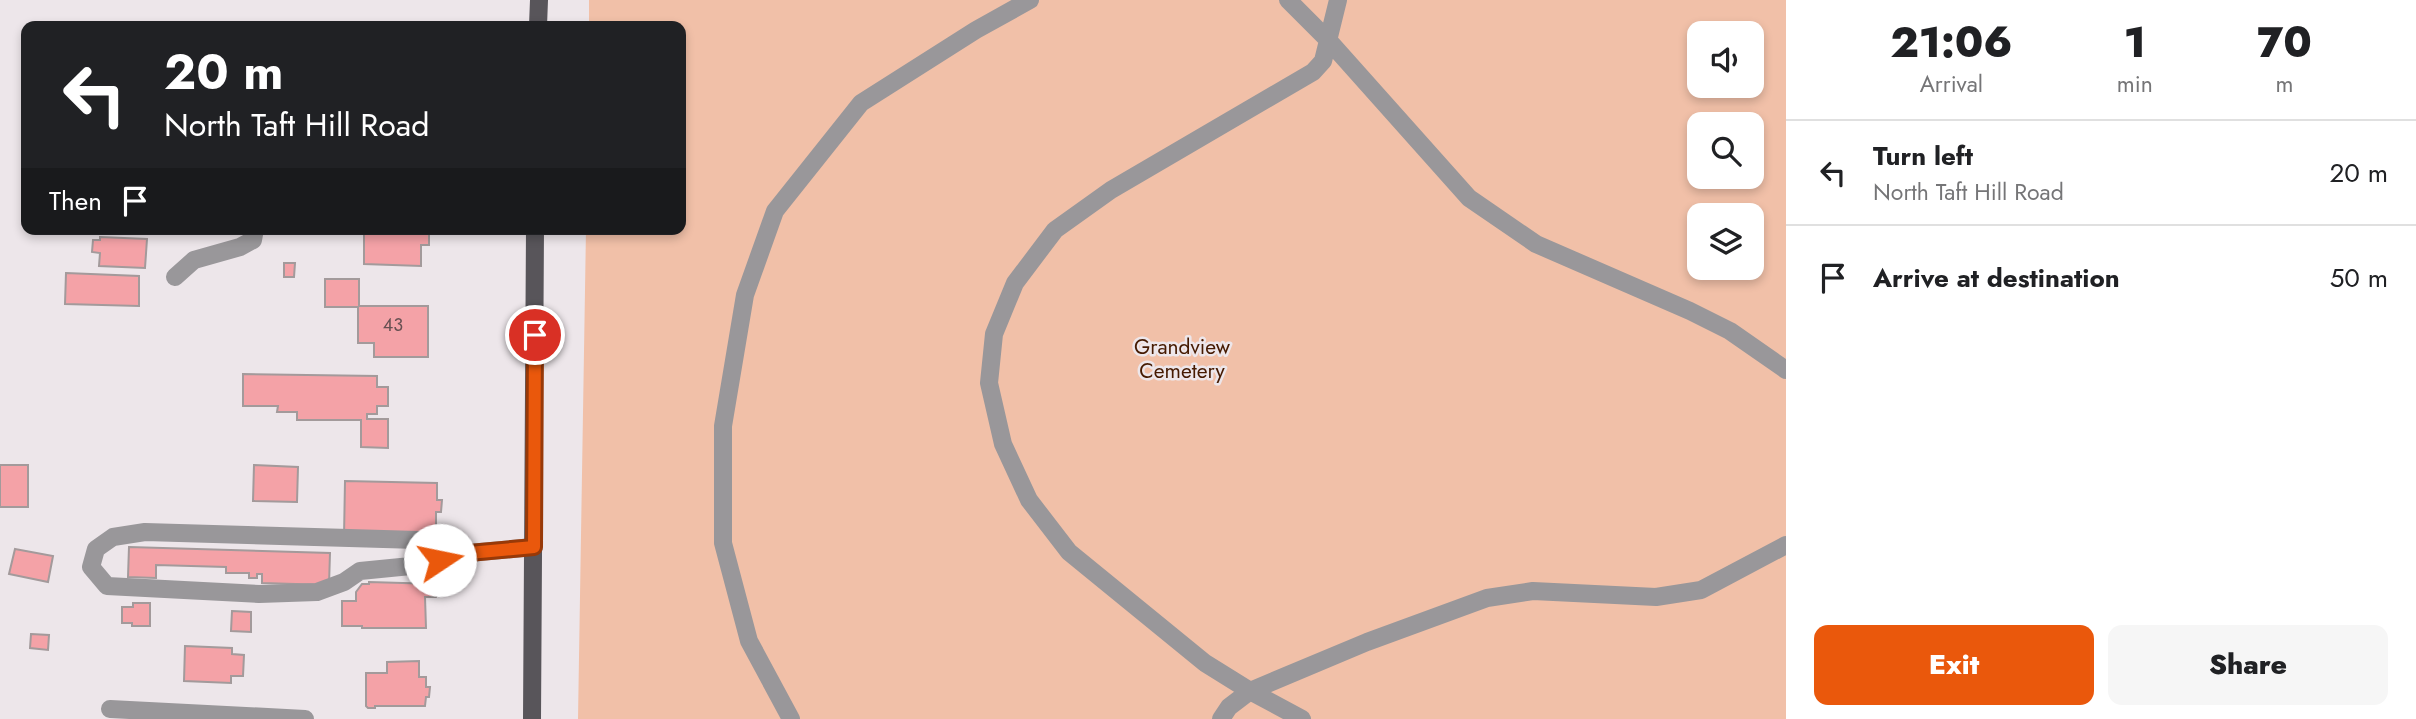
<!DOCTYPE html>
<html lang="en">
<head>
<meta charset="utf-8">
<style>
  body { margin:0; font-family:Jost,sans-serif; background:#f6f6f6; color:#202124; height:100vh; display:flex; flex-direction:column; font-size:26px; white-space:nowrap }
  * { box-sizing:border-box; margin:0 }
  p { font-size:23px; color:#757577 }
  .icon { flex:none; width:38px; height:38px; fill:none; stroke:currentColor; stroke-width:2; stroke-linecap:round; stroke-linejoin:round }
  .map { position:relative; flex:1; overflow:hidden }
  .sheet { display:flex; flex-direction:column; background:#fff; width:630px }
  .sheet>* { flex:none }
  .banner { position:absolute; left:21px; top:21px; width:665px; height:214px; border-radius:14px; box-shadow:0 4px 10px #0003; background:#202124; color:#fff; overflow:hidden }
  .fabs { position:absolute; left:1687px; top:21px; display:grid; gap:14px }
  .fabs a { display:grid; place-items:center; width:77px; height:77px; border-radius:14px; background:#fff; box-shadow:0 4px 10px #0003; font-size:35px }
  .pin { position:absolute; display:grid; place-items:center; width:60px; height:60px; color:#fff; margin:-30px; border:4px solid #fff; border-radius:50%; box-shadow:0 2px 7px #0007 }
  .me { position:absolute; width:77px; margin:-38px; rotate:79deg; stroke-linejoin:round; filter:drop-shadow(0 0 5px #0008) }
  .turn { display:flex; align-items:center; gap:24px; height:147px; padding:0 28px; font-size:32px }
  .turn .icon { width:91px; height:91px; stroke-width:2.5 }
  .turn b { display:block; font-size:49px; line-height:60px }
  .then { display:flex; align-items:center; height:66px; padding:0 28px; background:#0003; gap:14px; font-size:26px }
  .eta { display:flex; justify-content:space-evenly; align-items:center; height:119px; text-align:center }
  .eta b { font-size:42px; font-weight:800; line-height:49px }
  .cta { display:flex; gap:14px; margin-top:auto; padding:14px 28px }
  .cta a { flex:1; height:80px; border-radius:14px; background:#ea580c; color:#fff; font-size:28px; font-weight:800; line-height:80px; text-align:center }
  .cta a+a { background:#f6f6f6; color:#202124 }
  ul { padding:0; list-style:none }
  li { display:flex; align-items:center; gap:21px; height:105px; padding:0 28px; border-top:2px solid #e0e0e0 }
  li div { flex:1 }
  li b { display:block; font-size:26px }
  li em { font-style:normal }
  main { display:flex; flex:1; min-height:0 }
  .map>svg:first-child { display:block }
  .green { fill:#f1c0a8; fill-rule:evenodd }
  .building { fill:#f4a2a7; stroke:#a39a9b; stroke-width:2 }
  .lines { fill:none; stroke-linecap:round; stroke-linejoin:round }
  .minor { stroke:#99979a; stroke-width:18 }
  .major { stroke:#58555a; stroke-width:18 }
  .route-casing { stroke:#983908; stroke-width:18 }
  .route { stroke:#ea580c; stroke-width:12 }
  .labels { text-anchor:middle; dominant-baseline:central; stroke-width:5; stroke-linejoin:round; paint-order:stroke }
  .number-label { font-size:18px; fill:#675052 }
  .park-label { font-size:21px; fill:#461a01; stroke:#ede6ea }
</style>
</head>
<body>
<main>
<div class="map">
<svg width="1786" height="719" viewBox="0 0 1786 719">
  <rect width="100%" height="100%" fill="#ede6ea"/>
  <!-- green -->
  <path class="green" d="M 589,0 L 1786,0 L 1786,719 L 578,719 L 586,229 L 681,229 L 681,26 L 589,26 ZM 1699,33 L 1752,33 L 1752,86 L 1699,86 ZM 1699,124 L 1752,124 L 1752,177 L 1699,177 ZM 1699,215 L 1752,215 L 1752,268 L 1699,268 Z"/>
  <!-- building -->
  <path class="building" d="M 392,229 L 429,229 L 429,245 L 421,245 L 421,266 L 364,264 L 364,233 L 391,234 Z
    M 100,237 L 147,239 L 145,268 L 99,266 L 100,253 L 92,252 L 93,240 L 100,240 Z
    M 284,263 L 295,263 L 294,277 L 284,277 Z
    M 66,273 L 139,276 L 139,306 L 65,304 Z
    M 325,279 L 359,279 L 359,306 L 428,306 L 428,357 L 374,357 L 374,343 L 358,343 L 358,307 L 325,307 Z
    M 243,374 L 377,376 L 377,387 L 388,387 L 388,406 L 377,406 L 377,414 L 367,414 L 367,419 L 388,419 L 388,448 L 361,447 L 361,420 L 297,420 L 297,412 L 277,412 L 278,406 L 243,406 Z
    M 0,465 L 28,465 L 28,507 L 0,507 Z
    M 254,465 L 298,467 L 297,502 L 253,501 Z
    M 345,481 L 437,483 L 437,500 L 442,500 L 441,512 L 436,512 L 436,535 L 392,534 L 344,537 Z
    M 129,547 L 330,553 L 329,585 L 262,583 L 262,574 L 257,574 L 257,578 L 249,578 L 249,573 L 226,573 L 226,567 L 156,565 L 156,578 L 128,577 Z
    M 15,549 L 53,556 L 48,582 L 9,574 Z
    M 369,582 L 436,584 L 436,597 L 425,597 L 426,628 L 362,628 L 362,626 L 342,626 L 342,601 L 356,601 L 356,592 L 362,584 L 369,584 Z
    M 133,603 L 150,603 L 150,626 L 132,626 L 132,623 L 122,623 L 122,607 L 133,607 Z
    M 232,611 L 251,612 L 251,632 L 231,631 Z
    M 31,634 L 49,635 L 48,650 L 30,648 Z
    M 185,646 L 232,648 L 232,654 L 244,655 L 243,676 L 231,676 L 231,683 L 184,681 Z
    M 419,661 L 419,677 L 426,677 L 426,687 L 430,687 L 429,697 L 426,697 L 425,706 L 375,706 L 375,708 L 368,708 L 366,706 L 366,673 L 387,673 L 387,662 Z"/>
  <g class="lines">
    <!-- minor -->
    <path class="minor" d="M 1288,0 L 1329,41 L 1469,198 L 1536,244 L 1690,311 L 1730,331 L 1786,370
      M 175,277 L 194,260 L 240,247 L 253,240 L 255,229
      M 458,554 L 418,540 L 145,532 L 113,537 L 96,549 L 91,567 L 107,586 L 259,594 L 317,592 L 344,582 L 360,571 L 421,565 L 458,554 L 534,547
      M 110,709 L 305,719
      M 791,719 L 749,641 L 723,543 L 723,426 L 745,295 L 775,211 L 861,103 L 976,30 L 1030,0
      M 1221,719 L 1229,707 L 1250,691 L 1367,642 L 1487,598 L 1533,591 L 1656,597 L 1701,590 L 1786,545
      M 1302,719 L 1250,691 L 1205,663 L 1069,552 L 1029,500 L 1003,444 L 989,383 L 994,334 L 1015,283 L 1055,230 L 1111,190 L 1313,72 L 1323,61 L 1338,0"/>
    <!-- major -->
    <path class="major" d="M 538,26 L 539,0
      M 532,719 L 535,229"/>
  </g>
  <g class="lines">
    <!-- route casing -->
    <g class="route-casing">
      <path id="route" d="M 440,560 L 458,554 L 534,547 L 535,335"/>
    </g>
    <!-- route -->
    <use href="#route" class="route"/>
  </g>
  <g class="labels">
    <!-- number labels -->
    <g class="number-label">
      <text x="393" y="325">43</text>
    </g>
    <!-- park labels -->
    <g class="park-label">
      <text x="1182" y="347">Grandview<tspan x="1182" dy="24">Cemetery</tspan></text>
    </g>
  </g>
</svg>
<div class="fabs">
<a><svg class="icon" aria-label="sound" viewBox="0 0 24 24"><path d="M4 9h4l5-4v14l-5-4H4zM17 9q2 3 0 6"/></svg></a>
<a><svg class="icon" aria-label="search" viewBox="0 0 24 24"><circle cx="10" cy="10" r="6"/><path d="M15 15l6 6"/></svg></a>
<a><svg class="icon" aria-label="layers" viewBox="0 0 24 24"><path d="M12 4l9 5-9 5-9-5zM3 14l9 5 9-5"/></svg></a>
</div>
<div class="pin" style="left:535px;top:335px;background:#d93025"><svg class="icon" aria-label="arrive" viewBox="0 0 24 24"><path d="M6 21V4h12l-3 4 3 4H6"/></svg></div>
<svg class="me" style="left:440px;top:560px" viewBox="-20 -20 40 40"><circle r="19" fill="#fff"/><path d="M0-13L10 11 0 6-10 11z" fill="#ea580c"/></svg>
<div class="banner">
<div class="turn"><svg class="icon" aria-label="left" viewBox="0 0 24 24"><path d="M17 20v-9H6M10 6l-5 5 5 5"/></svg><div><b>20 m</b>North Taft Hill Road</div></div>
<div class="then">Then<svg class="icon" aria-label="arrive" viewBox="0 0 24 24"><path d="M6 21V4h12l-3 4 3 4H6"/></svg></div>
</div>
</div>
<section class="sheet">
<div class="eta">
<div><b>21:06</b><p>Arrival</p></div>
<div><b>1</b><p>min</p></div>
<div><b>70</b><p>m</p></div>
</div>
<ul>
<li><svg class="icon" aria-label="left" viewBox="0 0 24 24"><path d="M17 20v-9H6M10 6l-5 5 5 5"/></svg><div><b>Turn left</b><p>North Taft Hill Road</p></div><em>20 m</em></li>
<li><svg class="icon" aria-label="arrive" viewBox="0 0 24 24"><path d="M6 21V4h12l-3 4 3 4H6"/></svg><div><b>Arrive at destination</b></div><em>50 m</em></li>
</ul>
<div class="cta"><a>Exit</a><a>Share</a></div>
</section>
</main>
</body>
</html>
